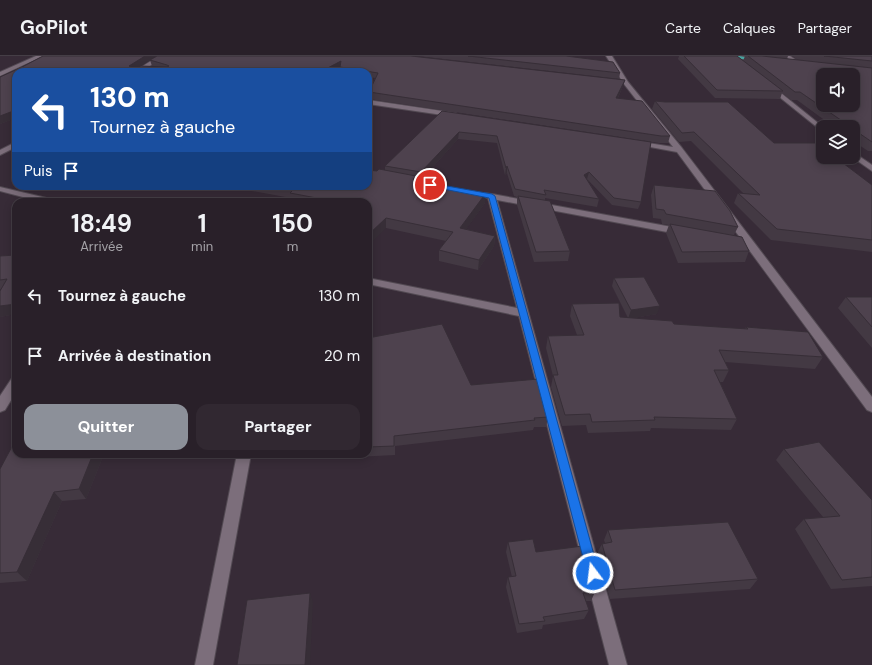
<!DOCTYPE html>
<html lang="fr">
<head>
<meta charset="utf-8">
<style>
  body { margin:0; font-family:"DM Sans",sans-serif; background:#312831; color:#f1f3f6; height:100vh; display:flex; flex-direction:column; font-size:15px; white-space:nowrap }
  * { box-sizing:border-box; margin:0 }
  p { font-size:13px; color:#a5a3a8 }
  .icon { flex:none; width:22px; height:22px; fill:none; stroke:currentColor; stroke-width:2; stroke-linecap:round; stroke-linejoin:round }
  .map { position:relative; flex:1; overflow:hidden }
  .side { position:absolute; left:12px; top:142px; width:360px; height:260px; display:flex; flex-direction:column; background:#292029; border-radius:12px; box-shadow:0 2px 10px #0003,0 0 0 1px #453e46 }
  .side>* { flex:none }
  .hud { position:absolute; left:12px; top:12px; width:360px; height:122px; border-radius:12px; box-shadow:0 2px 10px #0003,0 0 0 1px #453e46; background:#1a4fa0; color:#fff; overflow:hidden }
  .buttons { position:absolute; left:816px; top:12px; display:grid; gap:8px }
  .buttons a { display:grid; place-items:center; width:44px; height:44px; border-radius:8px; background:#292029; box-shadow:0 2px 10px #0003,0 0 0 1px #453e46; font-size:20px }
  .pin { position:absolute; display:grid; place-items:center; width:34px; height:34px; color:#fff; margin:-17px; border:2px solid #fff; border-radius:50%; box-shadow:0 1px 4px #0007 }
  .me { position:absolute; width:44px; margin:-22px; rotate:345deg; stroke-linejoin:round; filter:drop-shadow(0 0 3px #0008) }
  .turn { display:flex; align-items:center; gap:14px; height:84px; padding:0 12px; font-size:18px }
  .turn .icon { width:52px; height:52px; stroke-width:2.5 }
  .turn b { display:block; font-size:28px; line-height:34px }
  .then { display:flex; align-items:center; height:38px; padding:0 12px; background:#0003; gap:8px; font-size:15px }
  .eta { display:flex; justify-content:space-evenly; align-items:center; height:68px; text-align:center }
  .eta b { font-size:24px; font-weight:700; line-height:28px }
  .action { display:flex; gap:8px; margin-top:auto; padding:8px 12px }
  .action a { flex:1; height:46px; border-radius:12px; background:#8c9099; color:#fff; font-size:16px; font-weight:700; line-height:46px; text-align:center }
  .action a+a { background:#312831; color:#f1f3f6 }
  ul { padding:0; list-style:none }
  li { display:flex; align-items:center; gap:12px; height:60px; padding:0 12px }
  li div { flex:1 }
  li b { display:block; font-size:15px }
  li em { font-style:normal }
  header { display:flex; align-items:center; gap:24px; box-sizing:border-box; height:56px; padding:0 20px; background:#292029; border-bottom:1px solid #453e46 }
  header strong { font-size:19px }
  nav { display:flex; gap:22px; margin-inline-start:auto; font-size:14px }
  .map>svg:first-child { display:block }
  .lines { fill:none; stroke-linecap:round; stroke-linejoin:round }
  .street-casing { stroke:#524952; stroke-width:2 }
  .primary-casing { stroke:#524952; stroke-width:2 }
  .street { fill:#7c6e7b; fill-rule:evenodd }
  .primary { fill:#48a3a0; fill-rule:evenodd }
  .wall { fill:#433943 }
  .shaded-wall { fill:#372e37 }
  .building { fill:#4e424e; stroke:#372e37; fill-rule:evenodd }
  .route { fill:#1a73e8; stroke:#114b97 }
</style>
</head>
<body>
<header>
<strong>GoPilot</strong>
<nav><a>Carte</a><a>Calques</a><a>Partager</a></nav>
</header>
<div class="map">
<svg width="872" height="609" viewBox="0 0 872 609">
  <rect width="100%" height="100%" fill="#372b37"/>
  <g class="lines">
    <!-- street casing -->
    <g class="street-casing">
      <path id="street" d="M 36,0 L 43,0 L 0,20 L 0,16 Z
        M 159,0 L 166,0 L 140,16 L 133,16 Z
        M 606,0 L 612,0 L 628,26 L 682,92 L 872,341 L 872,356 L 867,354 L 677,96 L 634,88 L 632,87 L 636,85 L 673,91 L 624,28 Z
        M 784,0 L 790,0 L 802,8 L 797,9 Z
        M 767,29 L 771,29 L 823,71 L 823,76 L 767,31 Z
        M 368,44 L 456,57 L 459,59 L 456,61 L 368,48 Z
        M 16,86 L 16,91 L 0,99 L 0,94 Z
        M 853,96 L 872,109 L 872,115 L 852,101 Z
        M 0,131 L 55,144 L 56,146 L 42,146 L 0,135 Z
        M 482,137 L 492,138 L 683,173 L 688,176 L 683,179 L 497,144 L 627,609 L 609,609 L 519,260 L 368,228 L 368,222 L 517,252 L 488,142 L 482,141 L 481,139 Z
        M 16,321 L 16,336 L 5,354 L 0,356 L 0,340 L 12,322 Z
        M 237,398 L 251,398 L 213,609 L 195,609 Z"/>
    </g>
    <!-- primary casing -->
    <g class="primary-casing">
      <path id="primary" d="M 723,0 L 739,0 L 763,4 L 760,6 Z"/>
    </g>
    <!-- street -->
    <use href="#street" class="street"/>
    <!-- primary -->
    <use href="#primary" class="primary"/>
  </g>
  <!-- wall -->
  <path class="wall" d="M 157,0 L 625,24 L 623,30 L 618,42 L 670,80 L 668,87 L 659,87 L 369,43 L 369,36 L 375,22 L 368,21 L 368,16 L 341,16 L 340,12 L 16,16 L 16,62 L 0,68 L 0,21 L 22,11 L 157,0 L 141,10 L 152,10 L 150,4 Z
    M 417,0 L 566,0 L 620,17 L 619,23 Z
    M 679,0 L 737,0 L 743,5 L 745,0 L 788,0 L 787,3 L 798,4 L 792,0 L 872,0 L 872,95 L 868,95 L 853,85 L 853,71 L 834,71 L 797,44 L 791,44 L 782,37 L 780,43 L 715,42 L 678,3 Z
    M 655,45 L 774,87 L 872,129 L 872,196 L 771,184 L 734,147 L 738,137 L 744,138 L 691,85 L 679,86 L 652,53 Z
    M 442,55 L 651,86 L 641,146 L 638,153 L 612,149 L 587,123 L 599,143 L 597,151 L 545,142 L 545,145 L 570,195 L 568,205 L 534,206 L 517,149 L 517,141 L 514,140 L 507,117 L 505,119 L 497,87 L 458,83 L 422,123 L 416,122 L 416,124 L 485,147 L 466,173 L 495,180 L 494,190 L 478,214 L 439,205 L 439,194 L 446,185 L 386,172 L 368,146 L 291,146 L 291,142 L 225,130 L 368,130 L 385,115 L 385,110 Z
    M 654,129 L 738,171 L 734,179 L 749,195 L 745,206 L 678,207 L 666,177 L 669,169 L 662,168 L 661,163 L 653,162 L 651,139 Z
    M 16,199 L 16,258 L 0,261 L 1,233 L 0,233 L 0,200 Z
    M 614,222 L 657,258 L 633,262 L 674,268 L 745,273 L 746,271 L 823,301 L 815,313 L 725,306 L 729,314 L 723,326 L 720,326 L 737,363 L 731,374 L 651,372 L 650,375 L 588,377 L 586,369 L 562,370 L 551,331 L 553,320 L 546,292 L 548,280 L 577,279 L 570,260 L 572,248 L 620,261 L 628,262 L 612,230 Z
    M 846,241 L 872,241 L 872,292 L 838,252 Z
    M 368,282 L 471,329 L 548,361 L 546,371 L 534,371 L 533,374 L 395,390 L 395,399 L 336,402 L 335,398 L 368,398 Z
    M 784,393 L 872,444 L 872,530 L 831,533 L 795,473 L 804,463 L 823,461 L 776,404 Z
    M 104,398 L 86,443 L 62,445 L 27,525 L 0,527 L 0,413 Z
    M 608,474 L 758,523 L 750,533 L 610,543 L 597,497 L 602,488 L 605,487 L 604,484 Z
    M 508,486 L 536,496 L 595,536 L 591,545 L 586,545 L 589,554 L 584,563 L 543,569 L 542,573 L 517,577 L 506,531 L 508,521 L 512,521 L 506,496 Z"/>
  <!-- shaded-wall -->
  <path class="shaded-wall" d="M 145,0 L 157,0 L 132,16 L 129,10 Z
    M 341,5 L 340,12 L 332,16 L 320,16 Z
    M 625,24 L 623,30 L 615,48 L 616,42 Z
    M 16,54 L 16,62 L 0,68 L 0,60 Z
    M 459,76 L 458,83 L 422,123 L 421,116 Z
    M 507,110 L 507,117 L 505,119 L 506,112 Z
    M 589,116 L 587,123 L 583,126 L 584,119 Z
    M 486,137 L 485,147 L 460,182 L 460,172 Z
    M 386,162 L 386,172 L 368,190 L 368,179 Z
    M 495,180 L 494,190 L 478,214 L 479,204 Z
    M 16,248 L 16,258 L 0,261 L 0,250 Z
    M 660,250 L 657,258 L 628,263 L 631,254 Z
    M 93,398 L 104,398 L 86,443 L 79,433 Z
    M 54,436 L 62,445 L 27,525 L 17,516 Z
    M 310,537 L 313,546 L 310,609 L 305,609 Z"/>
  <!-- building -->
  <path class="building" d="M 43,0 L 145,0 L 129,10 L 131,11 L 138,11 L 141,10 L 167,11 L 169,10 L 167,9 L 150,4 L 157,0 L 411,0 L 625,24 L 616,42 L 642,45 L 670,80 L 661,80 L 369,36 L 378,17 L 340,11 L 341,5 L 320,16 L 16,16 L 16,54 L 0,60 L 0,21 L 22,11 Z
    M 468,0 L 566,0 L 613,6 L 620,17 Z
    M 684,0 L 737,0 L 783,35 L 717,34 Z
    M 748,0 L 762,0 L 872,12 L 872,86 L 853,73 L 853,71 L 851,71 L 800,36 L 795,36 ZM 823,19 L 853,19 L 853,49 L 823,49 Z
    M 824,0 L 872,0 L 872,5 Z
    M 655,45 L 665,46 L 728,46 L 774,87 L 816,87 L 823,92 L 823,101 L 835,101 L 872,129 L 872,184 L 777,173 L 738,137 L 760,139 L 694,76 L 682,77 Z
    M 442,55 L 651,86 L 641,146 L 614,142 L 589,116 L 584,119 L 599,143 L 544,134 L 546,139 L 515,133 L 507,110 L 506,112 L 497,80 L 459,76 L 421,116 L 385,110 Z
    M 379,113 L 416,120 L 413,123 L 486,137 L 460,172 L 495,180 L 479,204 L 439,194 L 453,176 L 386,162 L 368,179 L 368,146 L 338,146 L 290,137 L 294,133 L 276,130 L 368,130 L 368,114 L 377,115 Z
    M 654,129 L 715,135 L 730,155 L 738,171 L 666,158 L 664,154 L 656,153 Z
    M 518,140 L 550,145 L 570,195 L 536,196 Z
    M 670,168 L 742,181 L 749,195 L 682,196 Z
    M 16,199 L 16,248 L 0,250 L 0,235 L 7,223 L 0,224 L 0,200 Z
    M 644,221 L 660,250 L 631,254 L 614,222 Z
    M 846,241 L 872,241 L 872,271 Z
    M 619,247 L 620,261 L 672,265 L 674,268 L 748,273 L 746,271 L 808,276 L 823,301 L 719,294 L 729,314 L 714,314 L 737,363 L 654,361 L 655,364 L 592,366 L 590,358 L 565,359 L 553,319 L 558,319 L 548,280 L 584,279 L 572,248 Z
    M 442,268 L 471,329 L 538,323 L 548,361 L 534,362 L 535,364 L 394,380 L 394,390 L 368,391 L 368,282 Z
    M 16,383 L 16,398 L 93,398 L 79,433 L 54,436 L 17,516 L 0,517 L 0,413 Z
    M 819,386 L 872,444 L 872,521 L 842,524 L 804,463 L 840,460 L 784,393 Z
    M 728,466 L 758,523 L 615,534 L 602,488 L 612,486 L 608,474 Z
    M 533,483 L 536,496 L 583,490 L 595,536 L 583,537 L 589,554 L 543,561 L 545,565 L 519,568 L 508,521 L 516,520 L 508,486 Z
    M 310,537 L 305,609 L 237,609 L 247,544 Z"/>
  <!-- route -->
  <path class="route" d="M 430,127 L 492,138 L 495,140 L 599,517 L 598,522 L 593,523 L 588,522 L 587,517 L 489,142 L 428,130 L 428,128 Z"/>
</svg>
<div class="buttons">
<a><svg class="icon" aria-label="sound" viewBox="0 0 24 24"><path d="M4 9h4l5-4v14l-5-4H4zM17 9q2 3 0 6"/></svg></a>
<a><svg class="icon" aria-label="layers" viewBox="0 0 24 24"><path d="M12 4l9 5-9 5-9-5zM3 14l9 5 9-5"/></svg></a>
</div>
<div class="pin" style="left:430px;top:129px;background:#d93025"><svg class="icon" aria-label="arrive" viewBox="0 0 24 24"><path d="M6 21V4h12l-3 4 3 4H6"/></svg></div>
<svg class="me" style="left:593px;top:517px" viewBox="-20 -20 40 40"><circle r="17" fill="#1a73e8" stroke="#fff" stroke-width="3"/><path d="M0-11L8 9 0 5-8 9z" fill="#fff"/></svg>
<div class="hud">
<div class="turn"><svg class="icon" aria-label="left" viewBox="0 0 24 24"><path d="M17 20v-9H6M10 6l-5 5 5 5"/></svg><div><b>130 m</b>Tournez à gauche</div></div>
<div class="then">Puis<svg class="icon" aria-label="arrive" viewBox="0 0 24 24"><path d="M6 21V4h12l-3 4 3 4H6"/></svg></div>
</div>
<section class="side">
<div class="eta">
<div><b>18:49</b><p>Arrivée</p></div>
<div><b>1</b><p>min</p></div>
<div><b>150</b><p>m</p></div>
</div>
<ul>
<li><svg class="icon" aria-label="left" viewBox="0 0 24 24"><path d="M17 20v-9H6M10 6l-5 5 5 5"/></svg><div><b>Tournez à gauche</b></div><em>130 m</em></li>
<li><svg class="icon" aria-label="arrive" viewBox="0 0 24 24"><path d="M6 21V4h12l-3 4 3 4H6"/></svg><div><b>Arrivée à destination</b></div><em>20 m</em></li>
</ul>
<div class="action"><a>Quitter</a><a>Partager</a></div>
</section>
</div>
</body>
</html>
